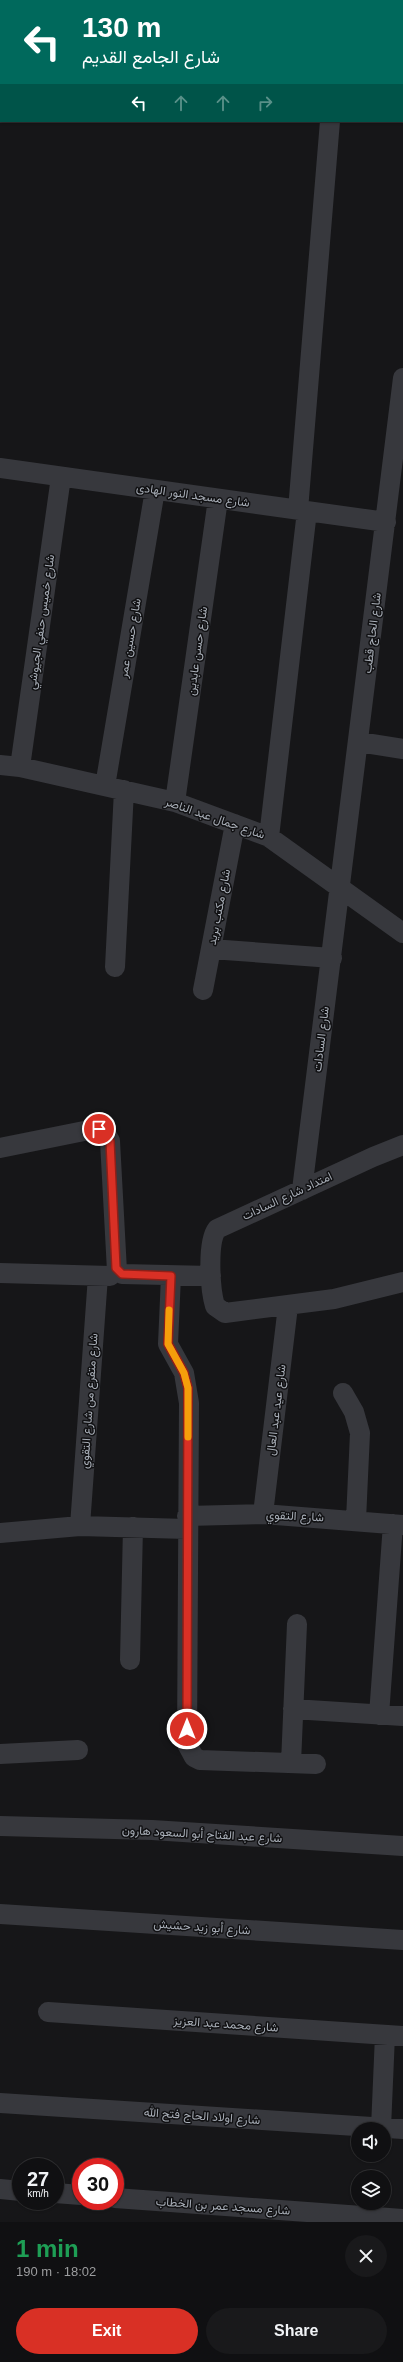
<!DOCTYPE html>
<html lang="en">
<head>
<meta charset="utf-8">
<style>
  body { margin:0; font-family:Helvetica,Vazirmatn,sans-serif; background:#19191b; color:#f1f3f6; height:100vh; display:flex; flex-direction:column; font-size:15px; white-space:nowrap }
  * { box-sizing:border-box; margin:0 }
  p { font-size:13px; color:#9c9d9f }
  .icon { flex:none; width:22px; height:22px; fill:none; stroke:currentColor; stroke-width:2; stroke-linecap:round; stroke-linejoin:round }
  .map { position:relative; height:2222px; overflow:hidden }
  .details { display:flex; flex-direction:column; background:#101012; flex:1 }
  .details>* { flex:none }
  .guide { position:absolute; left:0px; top:0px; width:403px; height:122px; box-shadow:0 1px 3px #0004,0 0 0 1px #303032; background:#00695c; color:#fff; overflow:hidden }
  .controls { position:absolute; left:351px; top:2122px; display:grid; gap:8px }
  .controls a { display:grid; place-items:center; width:40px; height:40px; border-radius:50%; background:#101012; box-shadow:0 1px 3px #0004,0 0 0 1px #303032; font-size:20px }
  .speed { position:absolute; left:12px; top:2158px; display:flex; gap:8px; font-size:20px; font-weight:700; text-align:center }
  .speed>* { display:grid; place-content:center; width:52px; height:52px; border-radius:50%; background:#101012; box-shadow:0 1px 3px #0004,0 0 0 1px #303032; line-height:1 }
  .speed small { font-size:10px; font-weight:400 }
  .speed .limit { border:6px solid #d22; background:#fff; color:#111 }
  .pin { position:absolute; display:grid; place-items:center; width:34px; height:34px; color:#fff; margin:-17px; border:2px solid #fff; border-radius:50%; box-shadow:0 1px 4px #0007 }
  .me { position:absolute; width:44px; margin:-22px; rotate:0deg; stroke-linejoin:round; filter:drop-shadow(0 0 3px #0008) }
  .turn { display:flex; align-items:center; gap:14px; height:84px; padding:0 16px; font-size:18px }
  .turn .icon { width:52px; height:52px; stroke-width:2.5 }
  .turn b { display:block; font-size:28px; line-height:34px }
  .lanes { display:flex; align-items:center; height:38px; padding:0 16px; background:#0003; justify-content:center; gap:20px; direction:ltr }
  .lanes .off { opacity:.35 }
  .round { display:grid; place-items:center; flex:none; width:42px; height:42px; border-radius:21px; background:#19191b }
  .overview { display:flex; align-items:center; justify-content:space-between; height:68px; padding:0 16px }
  h1 { font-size:24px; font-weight:800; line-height:30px; color:#1e9e55 }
  .cta { display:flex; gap:8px; margin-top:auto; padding:8px 16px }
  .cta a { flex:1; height:46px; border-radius:24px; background:#d93025; color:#fff; font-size:16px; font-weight:800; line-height:46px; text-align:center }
  .cta a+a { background:#19191b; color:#f1f3f6 }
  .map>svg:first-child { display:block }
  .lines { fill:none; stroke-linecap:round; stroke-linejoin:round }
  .minor { stroke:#37383d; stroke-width:20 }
  .route-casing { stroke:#8d1f18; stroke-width:10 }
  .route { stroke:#d93025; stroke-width:7 }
  .slow { stroke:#f59e0b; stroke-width:7 }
  .labels { text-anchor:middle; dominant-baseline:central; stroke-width:3; stroke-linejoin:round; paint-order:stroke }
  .street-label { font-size:12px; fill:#a8aeb7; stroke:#111113 }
</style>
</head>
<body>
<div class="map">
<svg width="403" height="2222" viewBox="0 0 403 2222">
  <rect width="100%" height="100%" fill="#161618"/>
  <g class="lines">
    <!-- minor -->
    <path class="minor" d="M 338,1 L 338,0
      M 0,468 L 386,522
      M 298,510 L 330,121
      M 359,742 L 403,749
      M 0,765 L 20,767 L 175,802 L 269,837 L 403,933
      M 20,767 L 61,477
      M 105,786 L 155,490
      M 175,802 L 218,499
      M 269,837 L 307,511
      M 211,949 L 332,958
      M 115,967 L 124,790
      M 203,990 L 235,824
      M 403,1145 L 373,1157 L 217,1229 C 207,1242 210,1289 215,1306 L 225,1313 L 334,1299 L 403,1282
      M 0,1148 L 94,1129 L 104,1131 L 110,1141 L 117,1271 L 122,1274 L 211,1276
      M 302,1190 L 403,378
      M 0,1273 L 110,1276
      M 171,1276 L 168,1344 L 184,1373 L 189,1403 L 187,1744 L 194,1757 L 200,1760 L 316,1764
      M 343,1393 L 354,1412 L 360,1433 L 356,1520
      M 263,1514 L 288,1306
      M 187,1516 L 263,1514 L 403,1525
      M 80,1526 L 98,1276
      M 0,1533 L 80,1526 L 187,1529
      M 130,1660 L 133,1527
      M 293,1709 L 403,1716
      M 379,1715 L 393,1524
      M 0,1754 L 78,1750
      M 291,1763 L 297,1624
      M 0,1826 L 152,1830 L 403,1846
      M 0,1914 L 403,1940
      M 48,2012 L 403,2036
      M 0,2103 L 403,2129
      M 381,2128 L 385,2035
      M 0,2189 L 21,2191
      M 55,2193 L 81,2195
      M 115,2198 L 403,2219"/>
  </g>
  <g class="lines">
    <!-- route casing -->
    <g class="route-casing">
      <path id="route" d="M 99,1129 L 108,1136 L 110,1141 L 116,1268 L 122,1274 L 171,1276 L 168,1344 L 184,1373 L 188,1388 L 187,1729"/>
    </g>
    <!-- route -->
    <use href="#route" class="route"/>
    <!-- slow -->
    <path class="slow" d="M 169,1310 L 168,1344 L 184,1373 L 188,1388 L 188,1437"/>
  </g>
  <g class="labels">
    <!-- street labels -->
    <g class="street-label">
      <text transform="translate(193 495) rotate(8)">شارع مسجد النور الهادى</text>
      <text transform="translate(41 622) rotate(-82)">شارع خميس حنفي الجيوشي</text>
      <text transform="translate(372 633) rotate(-83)">شارع الحاج قطب</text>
      <text transform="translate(130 638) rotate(-80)">شارع حسين عمر</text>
      <text transform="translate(197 651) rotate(-82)">شارع حسن عابدين</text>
      <text transform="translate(215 818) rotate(19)">شارع جمال عبد الناصر</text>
      <text transform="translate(219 907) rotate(-79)">شارع مكتب بريد</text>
      <text transform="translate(321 1039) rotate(-83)">شارع السادات</text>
      <text transform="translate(287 1196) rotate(-25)">امتداد شارع السادات</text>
      <text transform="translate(89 1401) rotate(-86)">شارع متفرع من شارع التقوي</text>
      <text transform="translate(276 1410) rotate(-83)">شارع عيد عبد العال</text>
      <text transform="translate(295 1516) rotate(3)">شارع التقوي</text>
      <text transform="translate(202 1834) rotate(3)">شارع عبد الفتاح أبو السعود هارون</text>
      <text transform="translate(202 1927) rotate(4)">شارع أبو زيد حشيش</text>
      <text transform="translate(226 2024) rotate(4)">شارع محمد عبد العزيز</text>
      <text transform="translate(202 2116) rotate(4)">شارع اولاد الحاج فتح الله</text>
      <text transform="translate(223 2206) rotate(4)">شارع مسجد عمر بن الخطاب</text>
    </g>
  </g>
</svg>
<div class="controls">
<a><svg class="icon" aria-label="sound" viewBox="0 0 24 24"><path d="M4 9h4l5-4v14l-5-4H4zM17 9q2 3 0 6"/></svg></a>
<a><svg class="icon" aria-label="layers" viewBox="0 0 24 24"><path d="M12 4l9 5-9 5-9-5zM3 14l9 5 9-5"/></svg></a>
</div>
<div class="speed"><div>27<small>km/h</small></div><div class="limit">30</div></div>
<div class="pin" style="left:99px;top:1129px;background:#d93025"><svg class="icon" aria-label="arrive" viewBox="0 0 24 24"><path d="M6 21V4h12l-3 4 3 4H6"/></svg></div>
<svg class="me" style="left:187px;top:1729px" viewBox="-20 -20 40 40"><circle r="17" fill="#d93025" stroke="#fff" stroke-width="3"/><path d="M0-11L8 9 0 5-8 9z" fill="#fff"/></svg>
<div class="guide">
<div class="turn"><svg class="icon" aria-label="left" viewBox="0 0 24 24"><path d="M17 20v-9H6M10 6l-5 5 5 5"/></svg><div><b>130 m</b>شارع الجامع القديم</div></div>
<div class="lanes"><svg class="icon" aria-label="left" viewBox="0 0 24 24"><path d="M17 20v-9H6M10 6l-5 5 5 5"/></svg><svg class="icon off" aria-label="ahead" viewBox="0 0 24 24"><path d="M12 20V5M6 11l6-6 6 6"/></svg><svg class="icon off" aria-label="ahead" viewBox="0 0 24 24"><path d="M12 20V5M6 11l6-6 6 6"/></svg><svg class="icon off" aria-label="right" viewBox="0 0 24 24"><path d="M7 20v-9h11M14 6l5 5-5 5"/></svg></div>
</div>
</div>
<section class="details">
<div class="overview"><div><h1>1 min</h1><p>190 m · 18:02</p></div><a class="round"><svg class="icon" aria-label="close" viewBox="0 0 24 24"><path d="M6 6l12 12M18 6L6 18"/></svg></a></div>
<div class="cta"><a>Exit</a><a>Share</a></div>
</section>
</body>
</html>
